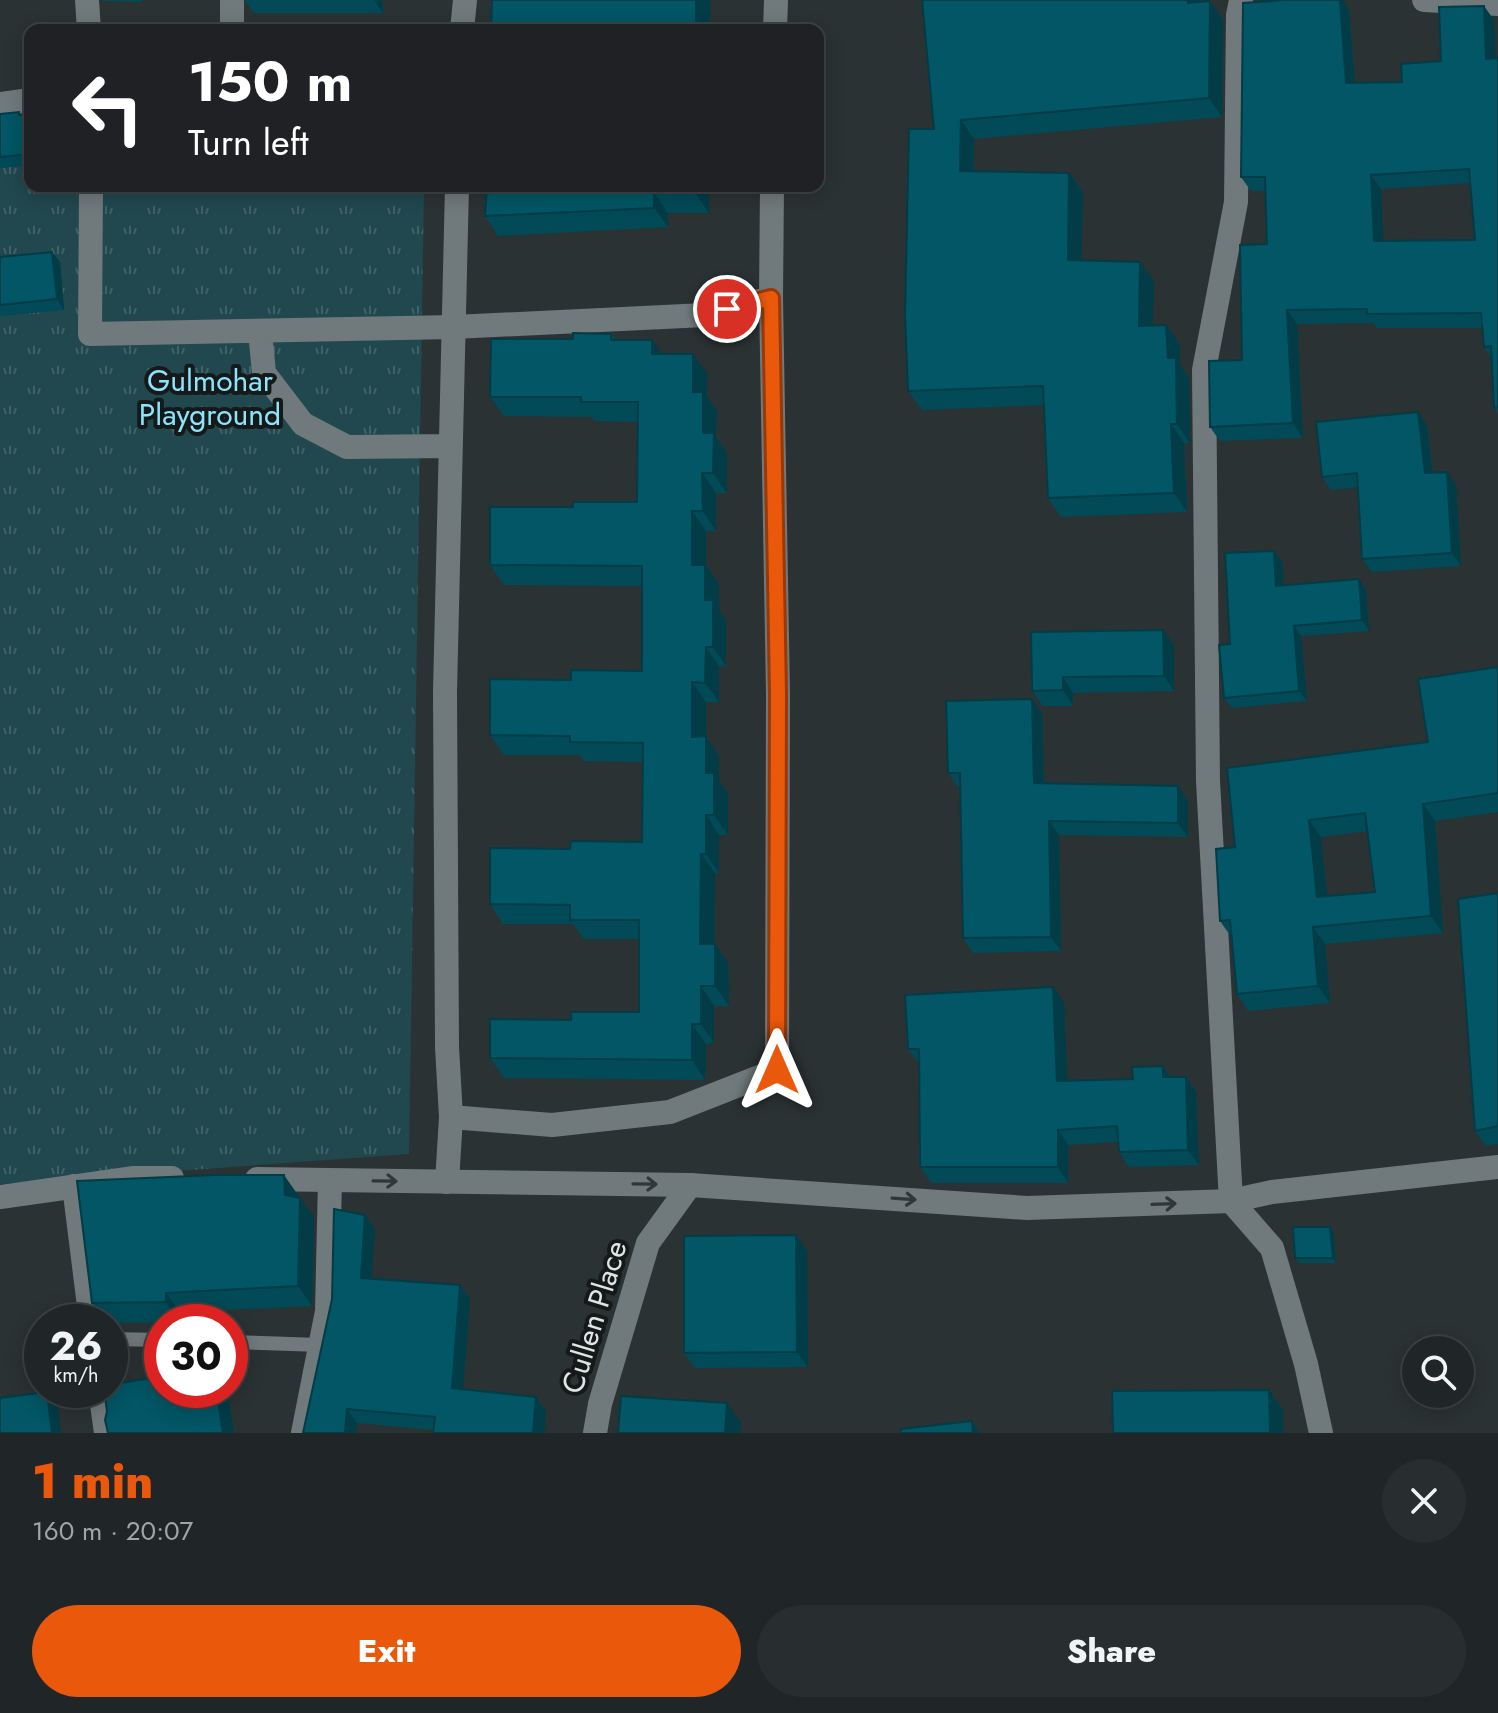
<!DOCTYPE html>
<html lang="en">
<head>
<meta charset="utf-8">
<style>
  body { margin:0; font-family:Jost,sans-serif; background:#282e2f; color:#f1f3f6; height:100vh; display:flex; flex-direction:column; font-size:30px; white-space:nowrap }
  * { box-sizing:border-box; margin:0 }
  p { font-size:26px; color:#a2a5a7 }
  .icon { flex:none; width:44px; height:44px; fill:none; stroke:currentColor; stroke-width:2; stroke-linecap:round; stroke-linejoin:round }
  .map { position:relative; height:1433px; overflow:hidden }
  .drawer { display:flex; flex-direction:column; background:#202627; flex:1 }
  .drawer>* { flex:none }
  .top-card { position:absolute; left:24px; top:24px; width:800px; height:168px; border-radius:16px; box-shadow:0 4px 20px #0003,0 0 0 2px #3d4344; background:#202124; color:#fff; overflow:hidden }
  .tools { position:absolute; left:1402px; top:1336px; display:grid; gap:16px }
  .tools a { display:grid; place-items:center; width:72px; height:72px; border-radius:50%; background:#202627; box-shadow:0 4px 20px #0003,0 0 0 2px #3d4344; font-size:40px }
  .speed { position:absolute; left:24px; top:1304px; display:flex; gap:16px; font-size:40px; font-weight:700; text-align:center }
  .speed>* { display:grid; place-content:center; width:104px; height:104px; border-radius:50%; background:#202627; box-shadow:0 4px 20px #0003,0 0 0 2px #3d4344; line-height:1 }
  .speed small { font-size:20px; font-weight:400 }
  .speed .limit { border:12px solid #d22; background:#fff; color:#111 }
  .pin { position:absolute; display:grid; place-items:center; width:68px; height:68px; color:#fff; margin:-34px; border:4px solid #fff; border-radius:50%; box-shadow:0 2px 8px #0007 }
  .me { position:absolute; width:88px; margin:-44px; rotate:0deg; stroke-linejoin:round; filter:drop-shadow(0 0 6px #0008) }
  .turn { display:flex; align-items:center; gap:28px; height:168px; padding:0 32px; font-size:36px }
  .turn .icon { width:104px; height:104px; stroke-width:2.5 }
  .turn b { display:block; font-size:56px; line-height:68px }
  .round { display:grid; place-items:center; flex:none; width:84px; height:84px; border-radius:42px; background:#282e2f }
  .summary { display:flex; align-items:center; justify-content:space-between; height:136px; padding:0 32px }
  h1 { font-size:48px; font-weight:800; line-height:60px; color:#ea580c }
  .action { display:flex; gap:16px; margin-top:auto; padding:16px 32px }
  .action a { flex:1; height:92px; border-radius:48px; background:#ea580c; color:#fff; font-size:32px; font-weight:800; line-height:92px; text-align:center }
  .action a+a { background:#282e2f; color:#f1f3f6 }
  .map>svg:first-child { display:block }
  .park { fill:url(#park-tufts) }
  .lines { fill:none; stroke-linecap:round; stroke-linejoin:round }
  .lane { stroke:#70797b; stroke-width:14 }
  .street { stroke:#70797b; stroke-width:24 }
  .secondary { stroke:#70797b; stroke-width:24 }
  .wall { fill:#024a57; fill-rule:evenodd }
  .shaded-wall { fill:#013c47 }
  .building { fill:#025665; stroke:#013c47; stroke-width:2; fill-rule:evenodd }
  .oneway { stroke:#313637 }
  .route-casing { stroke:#983908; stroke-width:20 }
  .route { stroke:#ea580c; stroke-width:14 }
  .labels { text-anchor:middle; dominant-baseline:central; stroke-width:8; stroke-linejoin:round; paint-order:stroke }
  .park-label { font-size:30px; fill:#8be5fb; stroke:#16191a }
  .street-label { font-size:30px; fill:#dfe4e5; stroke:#16191a }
</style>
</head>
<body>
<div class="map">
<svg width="1498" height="1433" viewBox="0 0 1498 1433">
  <defs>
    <pattern id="park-tufts" width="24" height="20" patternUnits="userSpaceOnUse" patternTransform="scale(2)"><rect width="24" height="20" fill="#21474f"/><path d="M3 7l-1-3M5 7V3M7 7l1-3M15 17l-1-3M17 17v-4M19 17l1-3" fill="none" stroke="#416168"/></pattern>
  </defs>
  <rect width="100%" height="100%" fill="#2b3234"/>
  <!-- park -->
  <path class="park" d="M 30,122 L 30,186 L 424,186 L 409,1154 L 0,1184 L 0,123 Z"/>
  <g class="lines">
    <!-- lane -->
    <path class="lane" d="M 110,1339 L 162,1340
      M 230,1342 L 320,1345"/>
    <!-- street -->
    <path class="street" d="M 87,0 L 89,30
      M 232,0 L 232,30
      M 1241,0 L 1238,15 L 1236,202 L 1204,370 L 1208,781 L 1231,1201 L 1272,1248 L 1306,1364 L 1321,1433
      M 1424,0 L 1498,4
      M 462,30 L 465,0
      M 775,30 L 776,0
      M 0,104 L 30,100
      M 91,186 L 90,334 L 454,327 L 705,315 L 771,298
      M 260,331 L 264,373 L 303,424 L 347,447 L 450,446
      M 451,1117 L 552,1125 L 670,1112 L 777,1070 L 778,694 L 771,298 L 772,186
      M 447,1182 L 451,1117 L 447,1047 L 445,692 L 457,186
      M 74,1186 L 91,1322
      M 100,1390 L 106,1433
      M 303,1433 L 327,1311 L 330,1180
      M 595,1433 L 600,1404 L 648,1243 L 690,1185"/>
    <!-- secondary -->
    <path class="secondary" d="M 257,1179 L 690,1185 L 1027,1208 L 1231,1201 L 1272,1192 L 1498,1167
      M 0,1197 L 134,1178 L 172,1178"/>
  </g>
  <!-- wall -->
  <path class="wall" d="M 101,0 L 142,0 L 142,2 L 102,1 Z
    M 244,0 L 382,0 L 383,13 L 254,13 Z
    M 922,0 L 1199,0 L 1200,2 L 1210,1 L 1223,20 L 1222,117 L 974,139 L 974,171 L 1069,173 L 1083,192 L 1081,260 L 1154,281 L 1152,325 L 1166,325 L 1180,344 L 1180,365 L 1189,377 L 1190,443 L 1184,443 L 1187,512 L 1061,517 L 1048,498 L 1044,405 L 922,410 L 908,391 L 934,129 Z
    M 1349,10 L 1355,83 L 1402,82 L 1441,61 L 1494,20 L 1495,58 L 1498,58 L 1498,413 L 1494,408 L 1491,358 L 1484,347 L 1482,328 L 1377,328 L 1373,323 L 1297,324 L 1303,438 L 1220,441 L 1210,427 L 1242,360 L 1267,244 L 1265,191 L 1251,191 L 1241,177 ZM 1470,183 L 1475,240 L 1383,240 L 1381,189 Z
    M 0,114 L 30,114 L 30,165 L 0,168 Z
    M 487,186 L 709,186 L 709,213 L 668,213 L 668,227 L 498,236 L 485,216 Z
    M 0,257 L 60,262 L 64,310 L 0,316 Z
    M 611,334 L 616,340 L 662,354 L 707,373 L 707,397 L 717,411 L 716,437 L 727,453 L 727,493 L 716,493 L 716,531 L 706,531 L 706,566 L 719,585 L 719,610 L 726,620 L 726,666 L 719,666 L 719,702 L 706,702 L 706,737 L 719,756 L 719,781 L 728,793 L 728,835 L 719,835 L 719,873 L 715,873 L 714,944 L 728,963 L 729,1006 L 714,1006 L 714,1043 L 706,1044 L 705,1080 L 504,1078 L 490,1058 L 571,1020 L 639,1012 L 639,939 L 584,939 L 573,924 L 503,924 L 490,904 L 570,849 L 642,842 L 643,762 L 584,761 L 580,755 L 504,755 L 490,735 L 571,680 L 642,671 L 642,586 L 504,585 L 490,565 L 573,507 L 637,502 L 638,422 L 595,421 L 591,417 L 504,416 L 490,397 L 573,339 Z
    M 1427,425 L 1433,473 L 1456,485 L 1461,566 L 1372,572 L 1362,559 L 1358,487 L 1331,490 L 1322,477 Z
    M 1274,551 L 1282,561 L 1283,585 L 1366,590 L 1369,631 L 1301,636 L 1307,701 L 1232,708 L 1224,698 L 1230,644 Z
    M 1163,630 L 1174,645 L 1174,691 L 1073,693 L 1073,706 L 1043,706 L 1032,691 Z
    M 1498,667 L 1498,812 L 1435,821 L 1443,933 L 1325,944 L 1330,1003 L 1248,1011 L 1237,994 L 1232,938 L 1220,921 L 1235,847 L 1428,742 ZM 1368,831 L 1375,892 L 1327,896 L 1321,837 Z
    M 1042,713 L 1044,783 L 1188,801 L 1188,837 L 1059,835 L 1061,951 L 973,953 L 963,938 L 960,787 L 958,787 L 948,773 Z
    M 1498,893 L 1498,1144 L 1486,1146 L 1475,1131 Z
    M 1064,1002 L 1067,1081 L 1133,1079 L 1163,1066 L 1171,1077 L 1196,1092 L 1199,1165 L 1129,1167 L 1119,1152 L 1118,1142 L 1068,1145 L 1068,1183 L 931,1183 L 920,1167 L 919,1064 L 908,1049 Z
    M 298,1195 L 298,1197 L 314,1217 L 312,1306 L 180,1312 L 180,1322 L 110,1323 L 105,1322 L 92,1303 Z
    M 365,1215 L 375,1229 L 371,1278 L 460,1285 L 470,1299 L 463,1389 L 536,1397 L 546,1411 L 544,1433 L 433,1433 L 434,1430 L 357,1423 L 303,1433 Z
    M 1333,1232 L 1336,1263 L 1299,1263 L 1295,1258 Z
    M 796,1235 L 807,1251 L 808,1367 L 695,1368 L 684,1353 Z"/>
  <!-- shaded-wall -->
  <path class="shaded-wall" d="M 374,0 L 382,0 L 383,13 Z
    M 696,0 L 709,0 L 710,1 L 710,30 L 696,30 Z
    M 1188,0 L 1199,0 L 1201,22 L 1188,3 Z
    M 1340,0 L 1343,0 L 1349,10 L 1356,97 L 1346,83 Z
    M 1210,1 L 1223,20 L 1222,117 L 1209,98 Z
    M 1484,6 L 1494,20 L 1496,73 L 1486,59 Z
    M 961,120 L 974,139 L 973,190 L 960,171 Z
    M 1069,173 L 1083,192 L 1081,279 L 1068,260 Z
    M 1371,175 L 1381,189 L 1384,255 L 1374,241 Z
    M 695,186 L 709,186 L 709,213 L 695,193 Z
    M 654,193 L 668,213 L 668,227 L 654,208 Z
    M 52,252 L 60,262 L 64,310 L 57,299 Z
    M 1140,262 L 1154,281 L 1152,345 L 1139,326 Z
    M 1287,310 L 1297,324 L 1303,438 L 1293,423 Z
    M 1166,325 L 1180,344 L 1180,365 L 1189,377 L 1190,443 L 1177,424 L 1168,358 Z
    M 652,340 L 666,360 L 652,354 Z
    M 693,354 L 707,373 L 707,397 L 717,411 L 716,437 L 727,453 L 727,493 L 713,473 L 693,392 Z
    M 1418,412 L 1427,425 L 1434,486 L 1425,473 Z
    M 1171,424 L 1184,443 L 1187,512 L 1174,493 Z
    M 1447,472 L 1456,485 L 1461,566 L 1452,553 Z
    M 702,473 L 716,493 L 716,531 L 703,511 Z
    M 692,511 L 706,531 L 706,566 L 719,585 L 719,610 L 726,620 L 726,666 L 713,647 L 705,600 L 692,565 Z
    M 1274,551 L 1282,561 L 1284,596 L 1276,586 Z
    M 1359,579 L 1366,590 L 1369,631 L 1362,620 Z
    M 1294,626 L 1301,636 L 1307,701 L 1299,691 Z
    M 1163,630 L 1174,645 L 1174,691 L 1164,676 Z
    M 706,647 L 719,666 L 719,702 L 705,683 Z
    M 1063,677 L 1073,693 L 1073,706 L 1063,690 Z
    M 692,682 L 706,702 L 706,737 L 719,756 L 719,781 L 728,793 L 728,835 L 714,815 L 692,737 Z
    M 1032,699 L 1042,713 L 1044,798 L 1034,783 Z
    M 1178,786 L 1188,801 L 1188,837 L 1178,823 Z
    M 1423,804 L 1435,821 L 1443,933 L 1431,916 Z
    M 706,815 L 719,835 L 719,873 L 706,854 Z
    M 1309,820 L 1321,837 L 1329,914 L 1317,897 Z
    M 1049,821 L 1059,835 L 1061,951 L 1051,937 Z
    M 701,854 L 715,873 L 714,963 L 700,944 Z
    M 1313,927 L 1325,944 L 1330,1003 L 1318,986 Z
    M 715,944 L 728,963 L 729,1006 L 715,986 Z
    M 701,986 L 714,1006 L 714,1043 L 701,1024 Z
    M 1053,987 L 1064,1002 L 1068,1096 L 1057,1081 Z
    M 692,1024 L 706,1044 L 705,1080 L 692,1060 Z
    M 1163,1066 L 1173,1081 L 1163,1077 Z
    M 1186,1077 L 1196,1092 L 1199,1165 L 1188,1150 Z
    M 1058,1130 L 1068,1145 L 1068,1183 L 1058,1167 Z
    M 284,1175 L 298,1195 L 299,1214 L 285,1195 Z
    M 300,1198 L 314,1217 L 312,1306 L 298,1286 Z
    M 365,1215 L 375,1229 L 371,1292 L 361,1278 Z
    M 1330,1227 L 1333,1232 L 1336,1263 L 1333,1258 Z
    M 796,1235 L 807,1251 L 808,1367 L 797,1352 Z
    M 460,1285 L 470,1299 L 462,1402 L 452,1388 Z
    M 166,1293 L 180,1312 L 180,1322 L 166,1302 Z
    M 216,1390 L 227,1390 L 234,1433 L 223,1433 Z
    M 1269,1390 L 1283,1410 L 1283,1433 L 1270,1433 Z
    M 47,1392 L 58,1407 L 61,1433 L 52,1433 Z
    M 536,1397 L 546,1411 L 544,1433 L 533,1433 Z
    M 727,1403 L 741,1423 L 740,1433 L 725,1433 Z
    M 347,1409 L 357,1423 L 356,1433 L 345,1433 Z
    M 972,1421 L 980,1433 L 973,1433 Z"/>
  <!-- building -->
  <path class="building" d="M 492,0 L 696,0 L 696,30 L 491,30 Z
    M 922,0 L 1188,0 L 1188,3 L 1210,1 L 1209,98 L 961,120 L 960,171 L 1069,173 L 1068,260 L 1140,262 L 1139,326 L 1166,325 L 1168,358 L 1176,358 L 1177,424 L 1171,424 L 1174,493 L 1048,498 L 1043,386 L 908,391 L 905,315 L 909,129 L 934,129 Z
    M 1284,0 L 1340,0 L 1346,83 L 1402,82 L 1401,64 L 1441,61 L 1439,7 L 1484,6 L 1486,59 L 1498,58 L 1498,407 L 1494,408 L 1491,346 L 1484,347 L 1481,313 L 1367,314 L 1367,309 L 1287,310 L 1293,423 L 1210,427 L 1209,361 L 1242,360 L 1240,245 L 1267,244 L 1265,177 L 1241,177 L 1243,3 ZM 1469,169 L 1475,240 L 1374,241 L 1371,175 Z
    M 19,112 L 19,115 L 30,114 L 30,154 L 0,157 L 0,114 Z
    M 487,186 L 695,186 L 695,193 L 654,193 L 654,208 L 485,216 Z
    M 52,252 L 57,299 L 0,305 L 0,257 Z
    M 573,333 L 611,334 L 611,340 L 652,340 L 652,354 L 693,354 L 693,392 L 703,392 L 703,433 L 714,433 L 713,473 L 702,473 L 703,511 L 692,511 L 692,565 L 705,565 L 705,600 L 713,600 L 713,647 L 706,647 L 705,683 L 692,682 L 692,737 L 706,736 L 706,773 L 714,773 L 714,815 L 706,815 L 706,854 L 701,854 L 700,944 L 715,944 L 715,986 L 701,986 L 701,1024 L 692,1024 L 692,1060 L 490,1058 L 490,1019 L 571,1020 L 571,1012 L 639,1012 L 639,920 L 570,920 L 570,905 L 490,904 L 490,848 L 570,849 L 571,841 L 642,842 L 643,743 L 570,742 L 570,736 L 490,735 L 490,679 L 571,680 L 571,670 L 642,671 L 642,566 L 490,565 L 490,507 L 573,507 L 573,502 L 637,502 L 638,402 L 581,402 L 581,397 L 490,397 L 491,339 L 573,339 Z
    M 1418,412 L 1425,473 L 1447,472 L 1452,553 L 1362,559 L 1357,473 L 1322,477 L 1316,422 Z
    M 1274,551 L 1276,586 L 1359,579 L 1362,620 L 1294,626 L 1299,691 L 1224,698 L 1219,645 L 1230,644 L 1225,553 Z
    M 1163,630 L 1164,676 L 1063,677 L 1063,690 L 1032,691 L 1031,632 Z
    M 1498,667 L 1498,793 L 1423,804 L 1431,916 L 1313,927 L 1318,986 L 1237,994 L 1230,920 L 1220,921 L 1216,849 L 1235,847 L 1227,768 L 1428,742 L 1418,679 ZM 1365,813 L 1375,892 L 1317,897 L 1309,820 Z
    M 1032,699 L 1034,783 L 1178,786 L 1178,823 L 1049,821 L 1051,937 L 963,938 L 960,773 L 948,773 L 946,701 Z
    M 1498,893 L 1498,1126 L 1475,1131 L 1458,899 Z
    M 1053,987 L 1057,1081 L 1133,1079 L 1132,1067 L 1163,1066 L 1163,1077 L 1186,1077 L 1188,1150 L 1119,1152 L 1117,1126 L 1058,1130 L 1058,1167 L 920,1167 L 919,1049 L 908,1049 L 905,995 Z
    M 215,1175 L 284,1175 L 285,1195 L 300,1198 L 298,1286 L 166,1293 L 166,1302 L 92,1303 L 77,1181 Z
    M 334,1209 L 365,1215 L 361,1278 L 460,1285 L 452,1388 L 536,1397 L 533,1433 L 433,1433 L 435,1417 L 347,1409 L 345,1433 L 303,1433 L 332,1299 Z
    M 1293,1227 L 1330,1227 L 1333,1258 L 1295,1258 Z
    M 796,1235 L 797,1352 L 684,1353 L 684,1236 Z
    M 162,1376 L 162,1390 L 216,1390 L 223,1433 L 108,1433 L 105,1420 L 107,1411 L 104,1390 L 110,1390 L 110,1385 Z
    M 1269,1390 L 1270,1433 L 1113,1433 L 1112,1391 Z
    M 47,1392 L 52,1433 L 0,1433 L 0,1398 Z
    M 621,1396 L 727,1403 L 725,1433 L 618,1433 Z
    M 972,1421 L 973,1433 L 901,1433 L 901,1429 Z"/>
  <!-- one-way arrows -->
  <defs><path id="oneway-shaft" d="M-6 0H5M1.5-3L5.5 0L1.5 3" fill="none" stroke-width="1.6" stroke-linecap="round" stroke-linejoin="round" transform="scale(2)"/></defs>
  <g class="oneway">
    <use href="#oneway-shaft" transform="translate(385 1181) rotate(1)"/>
    <use href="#oneway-shaft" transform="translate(645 1184) rotate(1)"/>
    <use href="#oneway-shaft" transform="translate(904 1199) rotate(4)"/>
    <use href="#oneway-shaft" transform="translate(1164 1204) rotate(-2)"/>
  </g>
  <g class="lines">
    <!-- route casing -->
    <g class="route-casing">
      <path id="route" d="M 727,309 L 771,298 L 778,694 L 777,1070"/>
    </g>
    <!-- route -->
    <use href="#route" class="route"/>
  </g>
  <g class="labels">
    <!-- park labels -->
    <g class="park-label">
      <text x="210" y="380">Gulmohar<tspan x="210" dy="34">Playground</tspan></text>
    </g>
    <!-- street labels -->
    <g class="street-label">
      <text transform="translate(594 1317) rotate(-73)">Cullen Place</text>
    </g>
  </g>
</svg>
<div class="tools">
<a><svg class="icon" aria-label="search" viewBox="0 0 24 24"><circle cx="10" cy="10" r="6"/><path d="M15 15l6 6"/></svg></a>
</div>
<div class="speed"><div>26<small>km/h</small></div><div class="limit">30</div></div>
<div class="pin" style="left:727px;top:309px;background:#d93025"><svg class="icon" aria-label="arrive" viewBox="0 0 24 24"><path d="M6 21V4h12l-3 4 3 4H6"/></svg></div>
<svg class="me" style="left:777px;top:1070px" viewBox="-20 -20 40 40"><path d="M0-17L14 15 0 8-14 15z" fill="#ea580c" stroke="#fff" stroke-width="4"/></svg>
<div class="top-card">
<div class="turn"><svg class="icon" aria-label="left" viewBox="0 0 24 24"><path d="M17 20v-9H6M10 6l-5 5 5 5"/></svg><div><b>150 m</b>Turn left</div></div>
</div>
</div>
<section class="drawer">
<div class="summary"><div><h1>1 min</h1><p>160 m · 20:07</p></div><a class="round"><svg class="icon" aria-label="close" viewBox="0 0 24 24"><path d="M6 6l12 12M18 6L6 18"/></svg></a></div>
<div class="action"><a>Exit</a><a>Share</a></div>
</section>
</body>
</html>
